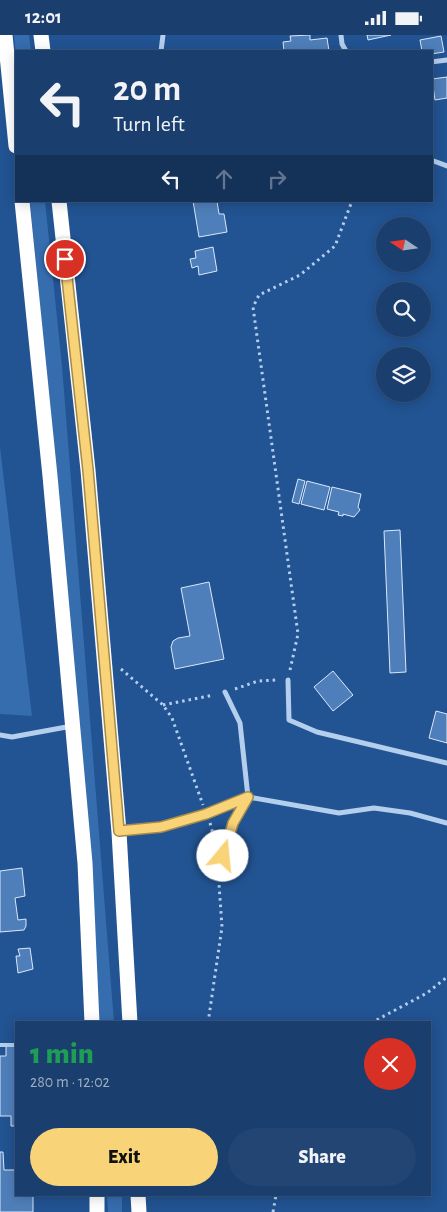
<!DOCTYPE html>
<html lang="en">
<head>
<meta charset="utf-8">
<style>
  body { margin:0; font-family:"Alegreya Sans",sans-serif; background:#234573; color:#f1f3f6; height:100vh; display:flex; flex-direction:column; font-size:19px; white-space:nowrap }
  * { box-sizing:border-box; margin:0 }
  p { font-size:16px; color:#9faec2 }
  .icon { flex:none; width:28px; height:28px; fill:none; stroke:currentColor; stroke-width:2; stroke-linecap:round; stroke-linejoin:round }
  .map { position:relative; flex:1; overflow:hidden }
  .sheet { position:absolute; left:15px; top:986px; width:416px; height:175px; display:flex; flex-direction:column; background:#1a3e6e; border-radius:0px; box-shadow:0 2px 12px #0003,0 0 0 1px #385781 }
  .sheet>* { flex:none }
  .guide { position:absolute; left:15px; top:15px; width:418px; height:152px; border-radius:0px; box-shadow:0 2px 12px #0003,0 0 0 1px #385781; background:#1a3e6e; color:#f1f3f6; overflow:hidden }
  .needle { width:32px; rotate:283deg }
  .buttons { position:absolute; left:376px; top:182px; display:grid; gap:10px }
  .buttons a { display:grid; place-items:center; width:55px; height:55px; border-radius:50%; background:#1a3e6e; box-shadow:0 2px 12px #0003,0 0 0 1px #385781; font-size:25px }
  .pin { position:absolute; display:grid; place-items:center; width:42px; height:42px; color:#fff; margin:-21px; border:2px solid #fff; border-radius:50%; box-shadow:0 1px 5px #0007 }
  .me { position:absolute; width:55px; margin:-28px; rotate:17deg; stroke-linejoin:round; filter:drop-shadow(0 0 4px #0008) }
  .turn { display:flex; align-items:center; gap:18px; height:105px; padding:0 15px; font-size:22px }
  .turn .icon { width:65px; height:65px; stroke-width:2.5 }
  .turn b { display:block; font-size:35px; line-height:42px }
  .lanes { display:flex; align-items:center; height:48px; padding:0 15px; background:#0003; justify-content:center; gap:25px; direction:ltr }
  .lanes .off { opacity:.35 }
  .round { display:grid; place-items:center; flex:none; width:52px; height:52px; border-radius:26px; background:#234573 }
  .headline { display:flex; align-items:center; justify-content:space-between; height:85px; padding:0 15px }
  h1 { font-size:30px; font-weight:800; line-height:38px; color:#1e9e55 }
  .primary-button { display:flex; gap:10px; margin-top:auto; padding:10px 15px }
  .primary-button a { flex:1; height:58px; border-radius:30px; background:#f9d377; color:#111; font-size:20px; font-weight:800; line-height:58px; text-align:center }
  .primary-button a+a { background:#234573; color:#f1f3f6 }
  .status { display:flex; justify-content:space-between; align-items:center; height:35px; padding:0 25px; background:#1a3e6e; direction:ltr }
  .status svg { height:14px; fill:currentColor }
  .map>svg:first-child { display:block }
  .green { fill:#366daf }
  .building { fill:#4f7fba; stroke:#dae8f9 }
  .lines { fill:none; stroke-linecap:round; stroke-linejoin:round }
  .path { stroke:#b4ceed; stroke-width:3; stroke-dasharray:2.5 4; stroke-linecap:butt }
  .lane { stroke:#b4ceed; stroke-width:4 }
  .street { stroke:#b4ceed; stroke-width:5 }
  .highway { stroke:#fff; stroke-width:15 }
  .route-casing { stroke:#a2894d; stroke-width:12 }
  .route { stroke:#f9d377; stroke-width:9 }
</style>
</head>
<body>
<div class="status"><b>12:01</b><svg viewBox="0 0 49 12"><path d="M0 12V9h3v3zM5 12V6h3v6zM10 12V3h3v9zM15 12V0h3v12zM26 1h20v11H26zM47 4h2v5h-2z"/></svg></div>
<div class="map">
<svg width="447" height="1177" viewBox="0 0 447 1177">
  <rect width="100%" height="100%" fill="#225392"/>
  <!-- green -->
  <path class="green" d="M 14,0 L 29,0 L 31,16 L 16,16 L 16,20 Z
    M 30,166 L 45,166 L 62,331 L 114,987 L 99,987 L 78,673 Z
    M 0,412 L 32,681 L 0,679 Z
    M 107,1160 L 122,1160 L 122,1177 L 108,1177 Z"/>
  <!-- building -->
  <path class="building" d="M 310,0 L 310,5 L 327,3 L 329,16 L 284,16 L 283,7 L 291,6 L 290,1 Z
    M 367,0 L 391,0 L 368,5 Z
    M 441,1 L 444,17 L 431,19 L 431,16 L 422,16 L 420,5 Z
    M 447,42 L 447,63 L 435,65 L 432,44 Z
    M 193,166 L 217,166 L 219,179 L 224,179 L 227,197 L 199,202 Z
    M 213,212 L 217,236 L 199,240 L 198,231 L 192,233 L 190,224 L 196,223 L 195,216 Z
    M 298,444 L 305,446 L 299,469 L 292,467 Z
    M 307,446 L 330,452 L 324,475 L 301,469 Z
    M 332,452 L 361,459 L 358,472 L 360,475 L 354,482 L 343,479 L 343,481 L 338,480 L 339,477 L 327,474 Z
    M 400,495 L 406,637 L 390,638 L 384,496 Z
    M 209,547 L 224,624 L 175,634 L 171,612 L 173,606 L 178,603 L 190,601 L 181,553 Z
    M 333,636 L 353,660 L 333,676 L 314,652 Z
    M 436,676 L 447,679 L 447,708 L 429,703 Z
    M 22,833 L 25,861 L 15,863 L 18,885 L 26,884 L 26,891 L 24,895 L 0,897 L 0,836 Z
    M 30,913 L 33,934 L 18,938 L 16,921 L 20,921 L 18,914 Z
    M 6,1011 L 16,1011 L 16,1091 L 11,1091 L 11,1081 L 0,1081 L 0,1021 L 6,1021 Z
    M 0,1117 L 3,1117 L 4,1135 L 16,1135 L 16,1160 L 33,1160 L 33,1177 L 0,1177 Z"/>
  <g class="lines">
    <!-- path -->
    <path class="path" d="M 121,634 L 163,670 L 172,683 L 203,770
      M 290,635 L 298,599 L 253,272 L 259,260 L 300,240 L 335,211 L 352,166
      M 235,654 L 258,646 L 277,645
      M 163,670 L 214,660
      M 210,788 L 215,806
      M 208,988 L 222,892 L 219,849
      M 371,988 L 427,958 L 447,942
      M 273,1177 L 276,1160"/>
    <!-- lane -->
    <path class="lane" d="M 0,1010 L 16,1010"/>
    <!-- street -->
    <path class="street" d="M 341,0 L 342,9 L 346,16
      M 161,16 L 163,0
      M 431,27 L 447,25
      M 431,125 L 447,131
      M 288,645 L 289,685 L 317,697 L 447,728
      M 0,700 L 12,702 L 72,691
      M 121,796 L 161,792 L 206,779 L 248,762 L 339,778 L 374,773 L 410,778 L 447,788
      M 218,838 L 233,788 L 248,762 L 240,688 L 225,657"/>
    <!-- highway -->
    <path class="highway" d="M 5,0 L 16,111
      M 41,0 L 43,16
      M 22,166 L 50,441 L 85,828 L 92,988
      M 59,166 L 88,435 L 119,797 L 130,988
      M 97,1160 L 97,1177
      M 138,1160 L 139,1177"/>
  </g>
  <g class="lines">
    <!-- route casing -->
    <g class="route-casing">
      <path id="route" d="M 65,224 L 88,435 L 119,796 L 161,792 L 206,779 L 248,762 L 233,788 L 223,821"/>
    </g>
    <!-- route -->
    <use href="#route" class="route"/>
  </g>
</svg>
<div class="buttons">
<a><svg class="needle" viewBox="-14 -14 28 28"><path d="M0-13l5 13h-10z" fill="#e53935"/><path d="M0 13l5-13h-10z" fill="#9faec2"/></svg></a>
<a><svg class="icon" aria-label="search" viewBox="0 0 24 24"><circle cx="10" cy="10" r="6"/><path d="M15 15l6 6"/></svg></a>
<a><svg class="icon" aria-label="layers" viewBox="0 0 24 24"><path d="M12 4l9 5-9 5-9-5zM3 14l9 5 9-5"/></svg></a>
</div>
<div class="pin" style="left:65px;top:224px;background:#d93025"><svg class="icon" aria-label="arrive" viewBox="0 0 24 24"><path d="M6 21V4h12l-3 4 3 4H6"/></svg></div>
<svg class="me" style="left:223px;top:821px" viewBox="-20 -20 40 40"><circle r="19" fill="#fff"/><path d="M0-13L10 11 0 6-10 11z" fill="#f9d377"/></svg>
<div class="guide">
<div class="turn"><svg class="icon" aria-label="left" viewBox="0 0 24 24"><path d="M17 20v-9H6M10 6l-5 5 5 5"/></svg><div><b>20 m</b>Turn left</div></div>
<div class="lanes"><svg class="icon" aria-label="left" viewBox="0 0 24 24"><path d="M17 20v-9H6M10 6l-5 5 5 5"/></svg><svg class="icon off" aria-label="ahead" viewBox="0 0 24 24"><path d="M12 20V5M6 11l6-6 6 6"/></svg><svg class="icon off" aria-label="right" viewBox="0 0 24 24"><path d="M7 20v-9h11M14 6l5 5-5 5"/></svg></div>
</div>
<section class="sheet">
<div class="headline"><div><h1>1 min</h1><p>280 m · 12:02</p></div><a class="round" style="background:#d93025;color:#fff"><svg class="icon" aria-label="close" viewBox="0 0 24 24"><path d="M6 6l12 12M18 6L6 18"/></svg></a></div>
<div class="primary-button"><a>Exit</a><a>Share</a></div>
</section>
</div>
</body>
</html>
